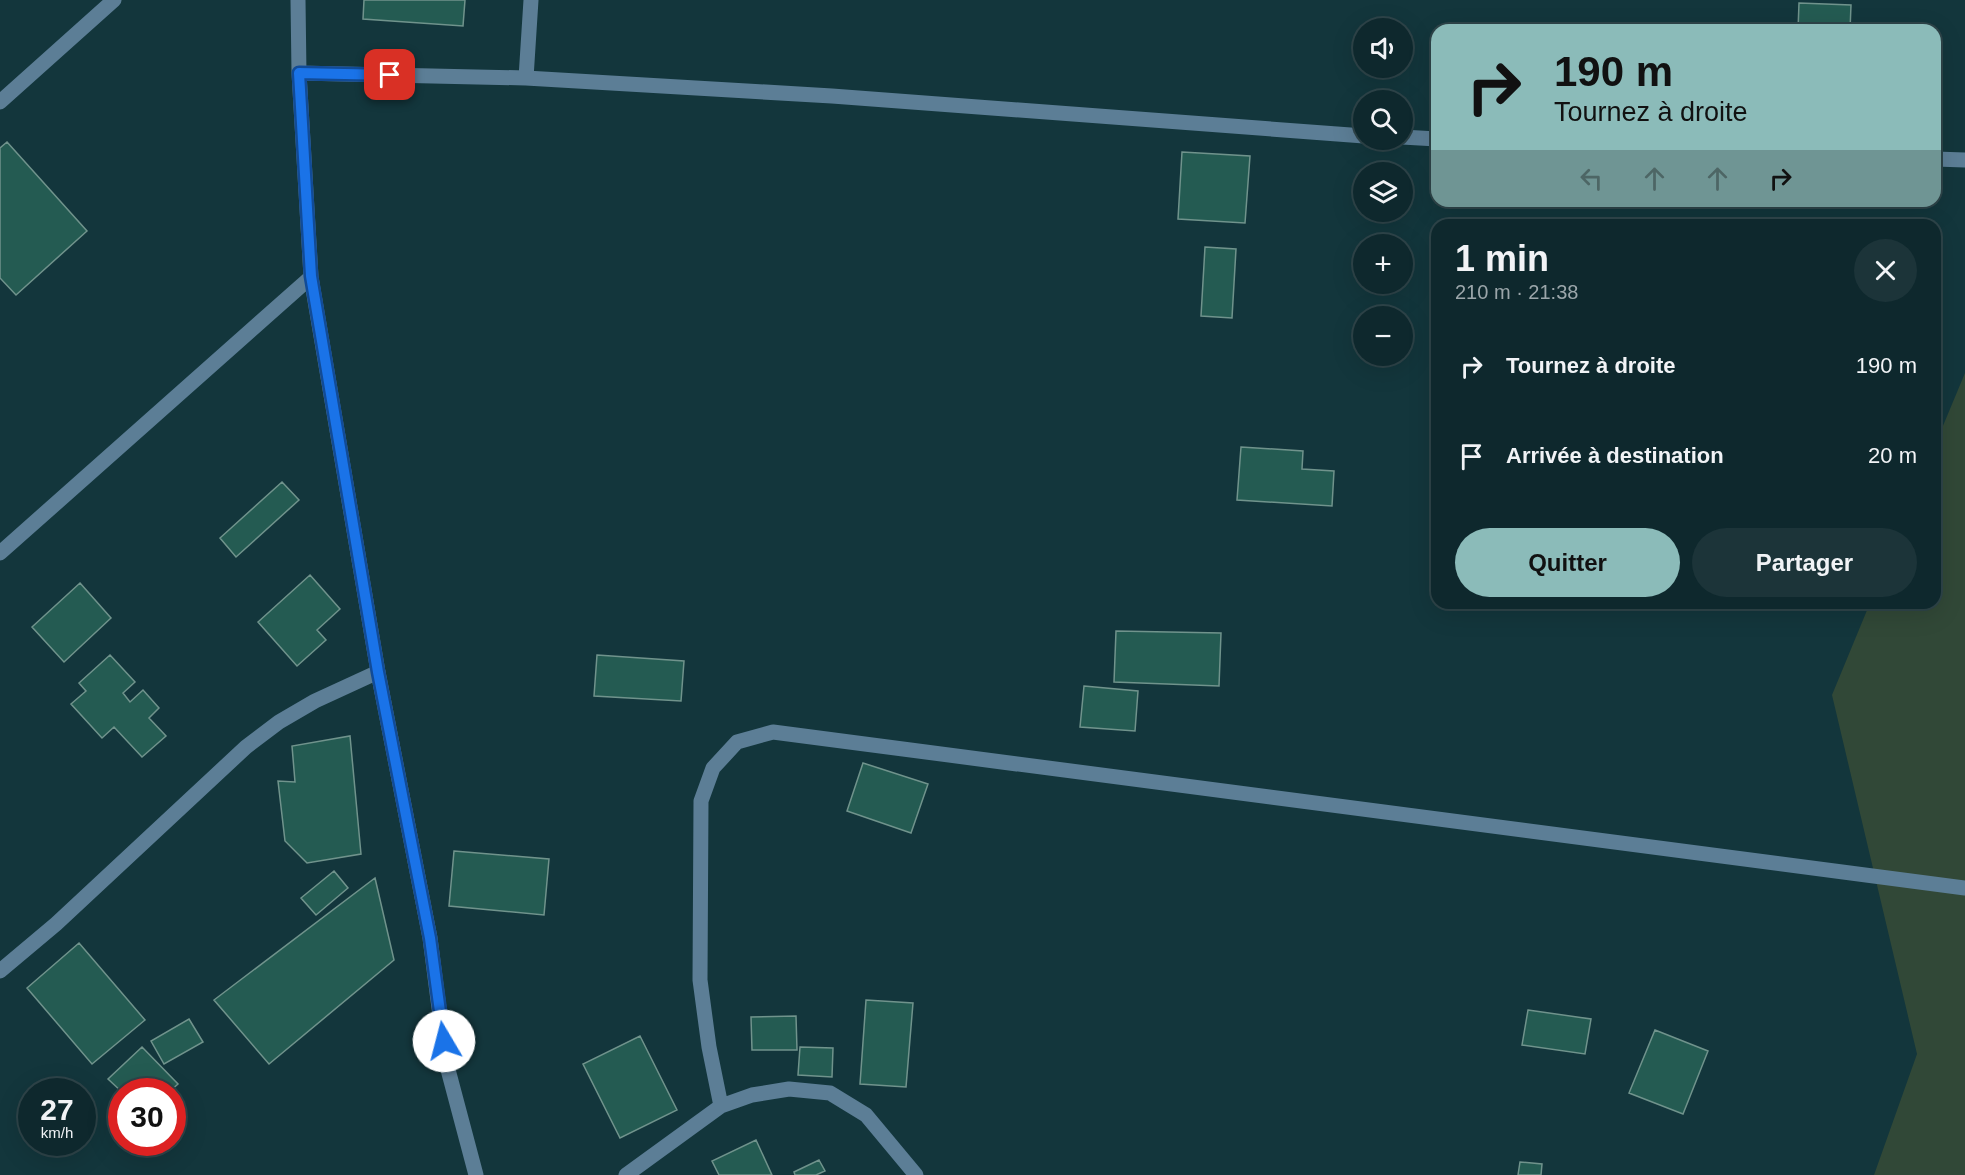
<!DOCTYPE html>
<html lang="fr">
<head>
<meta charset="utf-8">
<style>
  body { margin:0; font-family:Arial,sans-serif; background:#1c3439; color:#f1f3f6; height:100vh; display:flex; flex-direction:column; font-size:22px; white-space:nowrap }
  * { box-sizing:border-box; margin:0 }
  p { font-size:20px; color:#9ba6aa }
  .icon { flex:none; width:33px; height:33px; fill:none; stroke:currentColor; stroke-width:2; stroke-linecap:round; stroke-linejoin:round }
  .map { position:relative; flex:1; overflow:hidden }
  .drawer { position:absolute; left:1431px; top:219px; width:510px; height:390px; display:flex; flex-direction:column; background:#0e282d; border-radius:18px; box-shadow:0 6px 24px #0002,0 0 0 2px #2e4449 }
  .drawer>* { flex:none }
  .guide { position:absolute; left:1431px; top:24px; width:510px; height:183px; border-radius:18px; box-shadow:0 6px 24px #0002,0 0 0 2px #2e4449; background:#8bbbb9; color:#111; overflow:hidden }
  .buttons { position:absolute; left:1353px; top:18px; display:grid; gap:12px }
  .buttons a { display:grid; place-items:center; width:60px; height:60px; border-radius:50%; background:#0e282d; box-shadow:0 6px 24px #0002,0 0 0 2px #2e4449; font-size:30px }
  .speed { position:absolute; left:18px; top:1078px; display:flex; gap:12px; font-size:30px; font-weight:700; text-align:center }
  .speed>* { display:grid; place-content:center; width:78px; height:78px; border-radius:50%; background:#0e282d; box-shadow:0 6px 24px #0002,0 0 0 2px #2e4449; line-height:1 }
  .speed small { font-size:15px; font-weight:400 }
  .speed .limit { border:9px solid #d22; background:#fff; color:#111 }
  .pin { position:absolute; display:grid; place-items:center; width:51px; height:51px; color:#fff; margin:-26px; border-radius:12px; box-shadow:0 3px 9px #0006 }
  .me { position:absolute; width:66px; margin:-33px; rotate:352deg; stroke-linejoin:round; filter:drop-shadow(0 0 4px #0008) }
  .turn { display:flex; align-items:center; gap:21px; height:126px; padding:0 24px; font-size:27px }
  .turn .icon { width:78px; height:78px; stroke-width:2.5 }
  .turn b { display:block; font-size:42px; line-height:51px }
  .lanes { display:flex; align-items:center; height:57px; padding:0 24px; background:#0003; justify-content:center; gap:30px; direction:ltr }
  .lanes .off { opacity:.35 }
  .round { display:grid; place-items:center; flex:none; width:63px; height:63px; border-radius:32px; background:#1c3439 }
  .head { display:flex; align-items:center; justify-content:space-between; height:102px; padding:0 24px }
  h1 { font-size:36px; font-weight:700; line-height:45px }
  .primary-button { display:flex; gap:12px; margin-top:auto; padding:12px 24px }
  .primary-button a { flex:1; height:69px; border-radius:36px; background:#8bbbb9; color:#111; font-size:24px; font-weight:700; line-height:69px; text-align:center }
  .primary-button a+a { background:#1c3439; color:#f1f3f6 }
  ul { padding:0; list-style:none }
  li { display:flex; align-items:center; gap:18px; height:90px; padding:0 24px }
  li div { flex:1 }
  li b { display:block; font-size:22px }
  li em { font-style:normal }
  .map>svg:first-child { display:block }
  .green { fill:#314837 }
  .building { fill:#245b52; stroke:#70938c; stroke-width:1.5 }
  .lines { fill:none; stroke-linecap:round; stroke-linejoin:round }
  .minor { stroke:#5c7e96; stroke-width:15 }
  .route-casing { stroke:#114b97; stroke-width:15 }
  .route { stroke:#1a73e8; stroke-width:10 }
</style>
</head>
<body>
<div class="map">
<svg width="1965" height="1175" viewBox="0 0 1965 1175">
  <rect width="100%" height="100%" fill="#13363c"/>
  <!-- green -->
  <path class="green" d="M 1965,373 L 1965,1175 L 1874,1175 L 1917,1054 L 1832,695 L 1870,603 L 1935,603 L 1935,445 Z"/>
  <!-- building -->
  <path class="building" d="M 364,0 L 465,0 L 463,26 L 363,19 Z
    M 1799,3 L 1851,5 L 1850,30 L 1798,30 Z
    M 7,142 L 87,231 L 16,295 L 0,278 L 0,148 Z
    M 1182,152 L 1250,156 L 1245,223 L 1178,219 Z
    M 1205,247 L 1236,249 L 1232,318 L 1201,316 Z
    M 1241,447 L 1303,451 L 1302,469 L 1334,471 L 1332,506 L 1237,500 Z
    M 282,482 L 299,500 L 236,557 L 220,538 Z
    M 310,575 L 340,609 L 317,630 L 326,640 L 297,666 L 258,622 Z
    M 80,583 L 111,618 L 64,662 L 32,627 Z
    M 1116,631 L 1221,633 L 1219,686 L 1114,682 Z
    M 110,655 L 135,682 L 123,693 L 130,702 L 143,690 L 159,708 L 149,718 L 166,736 L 142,757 L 114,727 L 102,738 L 71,704 L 86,691 L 79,683 Z
    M 597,655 L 684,661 L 681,701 L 594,696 Z
    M 1084,686 L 1138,691 L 1135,731 L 1080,727 Z
    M 350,736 L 361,854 L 307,863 L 285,841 L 278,781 L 295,782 L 292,746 Z
    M 863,763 L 928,784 L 911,833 L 847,811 Z
    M 454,851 L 549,859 L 544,915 L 449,906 Z
    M 334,871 L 348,888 L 316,915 L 301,898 Z
    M 375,878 L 394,960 L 269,1064 L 214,1000 Z
    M 79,943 L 145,1020 L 92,1064 L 27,988 Z
    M 866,1000 L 913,1003 L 906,1087 L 860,1084 Z
    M 1528,1010 L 1591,1019 L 1585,1054 L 1522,1045 Z
    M 796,1016 L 797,1050 L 752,1050 L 751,1017 Z
    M 189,1019 L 203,1042 L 164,1064 L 151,1041 Z
    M 1655,1030 L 1708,1051 L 1683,1114 L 1629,1093 Z
    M 640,1036 L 677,1110 L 620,1138 L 583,1064 Z
    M 142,1047 L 178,1084 L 169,1092 L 122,1092 L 108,1079 Z
    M 800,1047 L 833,1048 L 832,1077 L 798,1075 Z
    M 756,1140 L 772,1175 L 719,1175 L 712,1161 Z
    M 819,1160 L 825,1171 L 816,1175 L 795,1175 L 794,1172 Z
    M 1520,1162 L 1542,1164 L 1541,1175 L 1518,1175 Z"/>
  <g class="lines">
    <!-- minor -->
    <path class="minor" d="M 298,0 L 299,73 L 311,277 L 378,672 L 430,938 L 446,1062 L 476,1175
      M 299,73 L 526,78 L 832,96 L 1364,136
      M 526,78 L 531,0
      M 0,102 L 114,0
      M 1402,137 L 1437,139
      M 1935,159 L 1965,160
      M 0,553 L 311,277
      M 0,971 L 56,924 L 246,747 L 279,722 L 315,701 L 378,672
      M 721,1106 L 709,1047 L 700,980 L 701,801 L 713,768 L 737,742 L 773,732 L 1965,888
      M 626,1175 L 721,1106 L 752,1095 L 789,1089 L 830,1093 L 866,1115 L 916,1175"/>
  </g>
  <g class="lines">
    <!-- route casing -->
    <g class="route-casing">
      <path id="route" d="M 390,75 L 299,73 L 311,276 L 378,672 L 430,938 L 444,1041"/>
    </g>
    <!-- route -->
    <use href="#route" class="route"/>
  </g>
</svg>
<div class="buttons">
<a><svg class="icon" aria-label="sound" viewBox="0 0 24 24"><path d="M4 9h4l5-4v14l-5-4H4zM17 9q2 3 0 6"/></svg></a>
<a><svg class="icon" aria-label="search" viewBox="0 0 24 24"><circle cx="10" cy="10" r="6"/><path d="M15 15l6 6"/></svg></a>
<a><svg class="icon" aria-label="layers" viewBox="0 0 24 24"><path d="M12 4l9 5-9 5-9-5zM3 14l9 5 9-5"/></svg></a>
<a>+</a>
<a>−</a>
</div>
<div class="speed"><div>27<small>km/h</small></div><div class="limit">30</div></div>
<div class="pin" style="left:390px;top:75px;background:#d93025"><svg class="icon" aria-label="arrive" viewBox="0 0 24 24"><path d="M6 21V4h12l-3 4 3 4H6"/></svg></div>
<svg class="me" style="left:444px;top:1041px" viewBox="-20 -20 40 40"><circle r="19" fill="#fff"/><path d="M0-13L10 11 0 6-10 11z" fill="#1a73e8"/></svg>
<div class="guide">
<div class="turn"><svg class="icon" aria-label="right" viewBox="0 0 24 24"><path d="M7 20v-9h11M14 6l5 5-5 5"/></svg><div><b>190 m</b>Tournez à droite</div></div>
<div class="lanes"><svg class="icon off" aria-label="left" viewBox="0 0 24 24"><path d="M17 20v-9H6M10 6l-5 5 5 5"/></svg><svg class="icon off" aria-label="ahead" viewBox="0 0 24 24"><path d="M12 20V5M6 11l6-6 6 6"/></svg><svg class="icon off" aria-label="ahead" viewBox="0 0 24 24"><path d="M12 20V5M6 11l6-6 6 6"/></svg><svg class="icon" aria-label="right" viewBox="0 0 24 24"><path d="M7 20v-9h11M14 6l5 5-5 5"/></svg></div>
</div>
<section class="drawer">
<div class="head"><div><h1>1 min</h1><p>210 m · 21:38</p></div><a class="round"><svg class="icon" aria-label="close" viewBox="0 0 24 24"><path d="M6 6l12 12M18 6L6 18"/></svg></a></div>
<ul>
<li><svg class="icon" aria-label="right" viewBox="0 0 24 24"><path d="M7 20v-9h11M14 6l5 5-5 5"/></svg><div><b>Tournez à droite</b></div><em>190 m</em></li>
<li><svg class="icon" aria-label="arrive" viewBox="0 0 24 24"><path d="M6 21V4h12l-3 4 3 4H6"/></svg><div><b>Arrivée à destination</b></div><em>20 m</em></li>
</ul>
<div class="primary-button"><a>Quitter</a><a>Partager</a></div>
</section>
</div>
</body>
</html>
